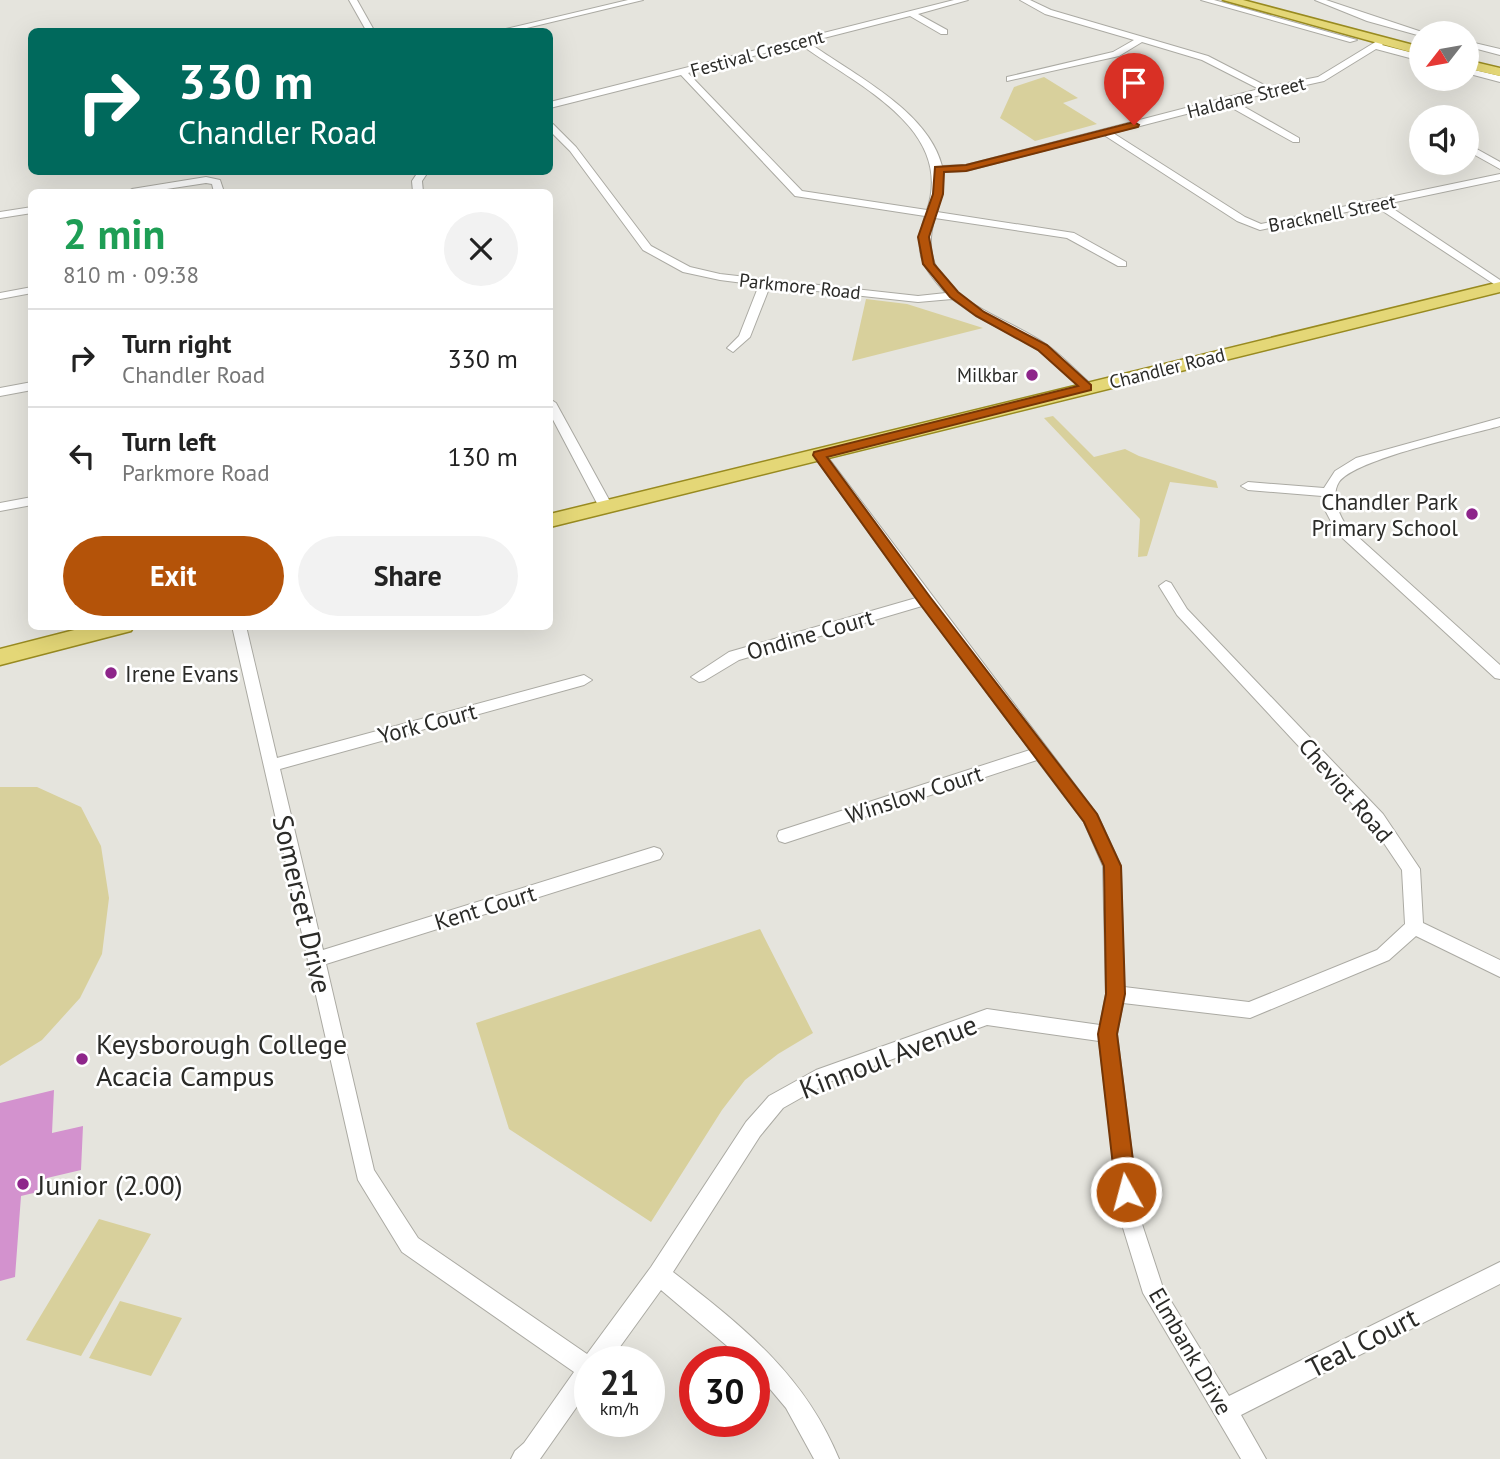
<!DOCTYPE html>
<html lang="en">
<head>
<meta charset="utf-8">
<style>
  body { margin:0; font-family:"PT Sans",sans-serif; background:#f2f2f2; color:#222; height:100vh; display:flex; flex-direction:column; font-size:26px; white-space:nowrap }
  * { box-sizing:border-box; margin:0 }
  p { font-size:23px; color:#767676 }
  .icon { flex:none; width:38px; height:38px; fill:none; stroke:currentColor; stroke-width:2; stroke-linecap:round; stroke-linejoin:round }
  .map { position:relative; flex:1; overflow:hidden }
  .panel { position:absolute; left:28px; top:189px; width:525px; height:441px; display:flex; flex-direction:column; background:#fff; border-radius:10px; box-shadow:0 7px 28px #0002 }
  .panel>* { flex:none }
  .guide { position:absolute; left:28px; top:28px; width:525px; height:147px; border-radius:10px; box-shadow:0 7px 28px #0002; background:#00695c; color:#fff; overflow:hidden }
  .needle { width:46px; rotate:239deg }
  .tools { position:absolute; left:1409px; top:21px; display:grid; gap:14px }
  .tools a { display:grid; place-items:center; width:70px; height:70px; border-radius:50%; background:#fff; box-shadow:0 7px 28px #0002; font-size:35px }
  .speed { position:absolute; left:574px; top:1346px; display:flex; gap:14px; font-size:35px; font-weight:700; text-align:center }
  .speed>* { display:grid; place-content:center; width:91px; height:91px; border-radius:50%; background:#fff; box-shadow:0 7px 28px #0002; line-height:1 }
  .speed small { font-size:18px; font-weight:400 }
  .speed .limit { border:10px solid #d22; background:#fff; color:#111 }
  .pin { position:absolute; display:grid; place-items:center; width:60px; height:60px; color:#fff; margin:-72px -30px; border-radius:50% 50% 50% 0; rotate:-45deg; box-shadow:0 0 7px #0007 }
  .pin .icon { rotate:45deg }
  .me { position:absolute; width:77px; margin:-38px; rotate:353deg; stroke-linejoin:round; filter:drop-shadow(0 0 5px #0008) }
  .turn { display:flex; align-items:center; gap:24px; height:147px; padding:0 35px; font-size:32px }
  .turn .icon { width:91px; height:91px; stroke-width:2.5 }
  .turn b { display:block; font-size:49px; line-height:60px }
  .round { display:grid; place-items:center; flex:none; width:74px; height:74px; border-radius:37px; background:#f2f2f2 }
  .summary { display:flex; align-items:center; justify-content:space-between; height:119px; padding:0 35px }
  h1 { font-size:42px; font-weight:800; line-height:52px; color:#1e9e55 }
  .cta { display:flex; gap:14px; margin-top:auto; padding:14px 35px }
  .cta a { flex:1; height:80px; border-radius:42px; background:#b45309; color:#fff; font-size:28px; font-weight:800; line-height:80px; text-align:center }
  .cta a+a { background:#f2f2f2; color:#222 }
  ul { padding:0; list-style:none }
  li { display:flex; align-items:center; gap:21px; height:98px; padding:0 35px; border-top:2px solid #e0e0e0 }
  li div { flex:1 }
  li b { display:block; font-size:26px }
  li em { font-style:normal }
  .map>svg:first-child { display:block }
  .green { fill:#d8d09c }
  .building { fill:#d392ce }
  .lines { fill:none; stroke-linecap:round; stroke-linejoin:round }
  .minor-casing { stroke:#abaaa3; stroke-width:2 }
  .primary-casing { stroke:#988a20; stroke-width:3 }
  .minor { fill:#fff; fill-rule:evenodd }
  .primary { fill:#e4d777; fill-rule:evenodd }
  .route { fill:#b45309; stroke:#753606; stroke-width:2 }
  .poi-dot { fill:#8e258a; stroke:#fff; stroke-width:2.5 }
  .labels { text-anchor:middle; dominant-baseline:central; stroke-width:5; stroke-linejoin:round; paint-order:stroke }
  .far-street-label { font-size:19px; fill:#2b2b28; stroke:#fff }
  .far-poi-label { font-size:19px; fill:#2b2b28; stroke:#fff; text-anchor:end }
  .poi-label { font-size:23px; fill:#2b2b28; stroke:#fff; text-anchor:end }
  .street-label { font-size:23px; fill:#2b2b28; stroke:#fff }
  .near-street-label { font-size:28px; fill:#2b2b28; stroke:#fff }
  .near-poi-label { font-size:28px; fill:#2b2b28; stroke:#fff; text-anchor:start }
</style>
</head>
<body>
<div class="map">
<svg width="1500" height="1459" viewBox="0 0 1500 1459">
  <rect width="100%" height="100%" fill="#e5e4dd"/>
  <!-- green -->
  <path class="green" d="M 1044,77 L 1078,98 L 1063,103 L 1097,124 L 1035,141 L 1000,118 L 1014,87 Z
    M 866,299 L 907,304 L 983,328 L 852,361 Z
    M 1053,416 L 1094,457 L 1125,449 L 1139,456 L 1216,481 L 1218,488 L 1170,482 L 1147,556 L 1138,557 L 1140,519 L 1044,418 Z
    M 0,787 L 37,787 L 81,807 L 101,846 L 109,898 L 102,954 L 80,998 L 42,1040 L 0,1066 Z
    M 760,929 L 813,1033 L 778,1054 L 745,1080 L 722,1110 L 651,1222 L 509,1129 L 476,1023 Z
    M 99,1219 L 151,1234 L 81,1356 L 26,1340 Z
    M 120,1301 L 182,1318 L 151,1376 L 89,1358 Z"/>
  <!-- building -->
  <path class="building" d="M 54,1090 L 52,1133 L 83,1126 L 81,1170 L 47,1178 L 46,1190 L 21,1196 L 15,1277 L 0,1281 L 0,1103 Z"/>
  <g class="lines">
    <!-- minor casing -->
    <g class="minor-casing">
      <path id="minor" d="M 349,0 L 357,0 L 375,32 L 367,32 Z
        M 628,0 L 643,0 L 510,32 L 493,32 Z
        M 954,0 L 968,0 L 918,14 L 947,30 L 947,34 L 941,34 L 910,16 L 808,42 C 852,74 928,110 942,166 L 966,165 L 1259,89 L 1202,60 L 1142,42 L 1119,56 L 1007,81 L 1007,77 L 1113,52 L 1134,40 L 1045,14 L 1020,0 L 1030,0 L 1051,10 L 1208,56 L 1268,87 L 1318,77 L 1382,38 L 1386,41 L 1382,45 L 1421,55 L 1421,61 L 1376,49 L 1324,81 L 1234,101 L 1299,138 L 1299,142 L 1293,142 L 1225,104 L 1113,133 L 1245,217 L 1261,224 L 1500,174 L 1500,180 L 1386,204 L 1500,280 L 1500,288 L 1375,206 L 1260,230 L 1237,221 L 1104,135 L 966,171 L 943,172 L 943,189 L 937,212 L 1074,233 L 1126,262 L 1126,266 L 1118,266 L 1067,238 L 935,218 C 910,295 1001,312 1047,345 C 1063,356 1077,372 1091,384 L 1091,390 L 1083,390 L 1039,349 L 976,316 L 952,299 L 918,302 L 770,286 L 750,337 L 733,352 L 727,348 L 739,336 L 759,285 L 720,280 L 683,272 L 643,250 L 570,151 L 550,131 L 550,123 L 553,124 L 576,147 L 651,246 L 690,267 L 720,274 L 918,296 L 946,293 C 921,267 913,251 925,216 L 795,196 L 681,75 L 550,108 L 550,102 ZM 800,44 C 856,85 955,128 927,210 L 802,191 L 688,73 Z
        M 1201,0 L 1214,0 L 1357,40 L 1350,42 Z
        M 1315,0 L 1326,0 L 1425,33 L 1421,36 L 1367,21 Z
        M 1466,41 L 1500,49 L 1500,55 L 1466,46 Z
        M 1466,68 L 1500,76 L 1500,82 L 1466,73 Z
        M 1466,143 L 1500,162 L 1500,169 L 1466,150 Z
        M 418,172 L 428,172 L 422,181 L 423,192 L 413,192 L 412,181 Z
        M 206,177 L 220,180 L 224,192 L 214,192 L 212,184 L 206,183 L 147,192 L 127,192 L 132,189 Z
        M 32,207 L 32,213 L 0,218 L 0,212 Z
        M 32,287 L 32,293 L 0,299 L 0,293 Z
        M 32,382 L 32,390 L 0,396 L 0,388 Z
        M 550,399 L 556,403 L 613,507 L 611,510 L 606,511 L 599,507 L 550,414 Z
        M 1500,418 L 1500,426 C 1469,435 1355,459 1339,482 C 1330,497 1339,514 1347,527 L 1500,665 L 1500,679 L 1495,678 L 1337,533 L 1324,508 L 1322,496 L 1248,490 L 1241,486 L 1248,482 L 1324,488 L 1335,471 L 1356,458 Z
        M 819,451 L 824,452 L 1097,814 L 1121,866 L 1124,987 L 1249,1002 L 1377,950 L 1405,924 L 1402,870 L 1371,824 L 1177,615 L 1159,586 L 1166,581 L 1171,583 L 1187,609 L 1383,814 L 1420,869 L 1423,923 L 1500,960 L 1500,977 L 1416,936 L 1389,960 L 1250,1018 L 1123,1003 L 1117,1034 L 1140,1218 L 1163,1288 L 1229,1396 L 1500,1262 L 1500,1284 L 1241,1415 L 1266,1459 L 1241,1459 L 1143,1293 L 1120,1218 L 1099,1041 L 987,1025 L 829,1082 L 783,1108 L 760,1136 L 673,1272 C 743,1327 804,1374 839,1459 L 814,1459 L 786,1408 L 754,1370 L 754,1362 L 746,1362 L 661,1290 L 609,1362 L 590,1362 L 590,1388 L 540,1459 L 511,1459 L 515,1451 L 524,1443 L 574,1372 L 402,1252 L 358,1180 L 232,626 L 246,626 L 277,758 L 584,675 L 592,680 L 584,685 L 280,769 L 323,950 L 654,847 L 660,849 L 663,854 L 660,859 L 326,964 L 374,1170 L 418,1238 L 587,1354 L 651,1267 L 746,1122 L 769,1096 L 816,1070 L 987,1009 L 1100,1025 L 1106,994 L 1103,866 L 1084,822 L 1037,760 L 785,843 L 779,841 L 777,836 L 779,831 L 1030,750 L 922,606 L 739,660 L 704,681 L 699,682 L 691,677 L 729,652 L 916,598 L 813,455 Z
        M 32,497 L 32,505 L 0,511 L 0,503 Z"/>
    </g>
    <!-- primary casing -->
    <g class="primary-casing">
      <path id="primary" d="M 1223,0 L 1243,0 L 1421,47 L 1421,55 Z
        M 1466,60 L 1500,68 L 1500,76 L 1466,68 Z
        M 1500,282 L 1500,292 L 550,527 L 550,514 Z
        M 90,626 L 134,626 L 131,631 L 0,665 L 0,649 Z"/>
    </g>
    <!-- minor -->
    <use href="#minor" class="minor"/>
    <!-- primary -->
    <use href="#primary" class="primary"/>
  </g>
  <!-- route -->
  <path class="route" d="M 1134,122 L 1139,125 L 1138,127 L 966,171 L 944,172 L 943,194 L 929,237 L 934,264 L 958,292 L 984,312 L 1047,345 L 1091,385 L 1091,390 L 827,457 L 930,597 L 1097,814 L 1121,866 L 1125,994 L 1117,1034 L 1137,1192 L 1134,1199 L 1126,1202 L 1119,1199 L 1116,1192 L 1098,1034 L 1106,994 L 1104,866 L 1084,822 L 920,604 L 813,455 L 814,452 L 1078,386 L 1038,350 L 976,316 L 950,297 L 923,264 L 918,237 L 933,194 L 935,167 L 966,165 Z"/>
  <!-- markers -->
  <g class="poi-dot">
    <circle cx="1032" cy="375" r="7"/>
    <circle cx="1472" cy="514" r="7"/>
    <circle cx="111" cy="673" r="7"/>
    <circle cx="82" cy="1059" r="7"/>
    <circle cx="23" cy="1184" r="7"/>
  </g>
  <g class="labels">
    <!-- far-street labels -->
    <g class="far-street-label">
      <text transform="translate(757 53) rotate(-15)">Festival Crescent</text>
      <text transform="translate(1246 97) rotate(-14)">Haldane Street</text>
      <text transform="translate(1332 213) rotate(-11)">Bracknell Street</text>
      <text transform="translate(800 286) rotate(6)">Parkmore Road</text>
      <text transform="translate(1167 368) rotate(-14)">Chandler Road</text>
    </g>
    <!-- far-poi labels -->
    <g class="far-poi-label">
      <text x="1018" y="375">Milkbar</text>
    </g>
    <!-- poi labels -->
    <g class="poi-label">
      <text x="1458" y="501">Chandler Park<tspan x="1458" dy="26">Primary School</tspan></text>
      <text x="125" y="673" text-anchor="start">Irene Evans</text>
    </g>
    <!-- street labels -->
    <g class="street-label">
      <text transform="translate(810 634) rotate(-16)">Ondine Court</text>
      <text transform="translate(427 723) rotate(-15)">York Court</text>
      <text transform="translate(1346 790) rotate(49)">Cheviot Road</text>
      <text transform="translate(914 794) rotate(-18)">Winslow Court</text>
      <text transform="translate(485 907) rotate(-17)">Kent Court</text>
      <text transform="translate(1191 1351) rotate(60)">Elmbank Drive</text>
    </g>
    <!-- near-street labels -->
    <g class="near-street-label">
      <text transform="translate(303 904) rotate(77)">Somerset Drive</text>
      <text transform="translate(888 1056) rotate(-21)">Kinnoul Avenue</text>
      <text transform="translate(1362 1342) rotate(-27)">Teal Court</text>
    </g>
    <!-- near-poi labels -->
    <g class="near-poi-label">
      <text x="96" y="1043">Keysborough College<tspan x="96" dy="32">Acacia Campus</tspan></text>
      <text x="37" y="1184">Junior (2.00)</text>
    </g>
  </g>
</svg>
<div class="tools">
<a><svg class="needle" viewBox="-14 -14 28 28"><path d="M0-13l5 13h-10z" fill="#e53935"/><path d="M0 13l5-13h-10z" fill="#767676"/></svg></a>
<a><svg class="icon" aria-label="sound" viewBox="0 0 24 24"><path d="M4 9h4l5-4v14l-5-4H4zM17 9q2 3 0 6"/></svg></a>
</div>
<div class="speed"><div>21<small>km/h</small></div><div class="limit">30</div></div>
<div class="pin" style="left:1134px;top:125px;background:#d93025"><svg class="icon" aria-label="arrive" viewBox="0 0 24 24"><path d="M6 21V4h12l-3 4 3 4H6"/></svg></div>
<svg class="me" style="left:1126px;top:1192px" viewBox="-20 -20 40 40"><circle r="17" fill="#b45309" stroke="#fff" stroke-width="3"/><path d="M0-11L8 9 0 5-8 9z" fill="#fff"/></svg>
<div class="guide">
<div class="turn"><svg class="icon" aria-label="right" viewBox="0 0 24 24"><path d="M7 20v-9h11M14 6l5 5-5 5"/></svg><div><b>330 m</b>Chandler Road</div></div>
</div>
<section class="panel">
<div class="summary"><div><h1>2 min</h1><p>810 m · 09:38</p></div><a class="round"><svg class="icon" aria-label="close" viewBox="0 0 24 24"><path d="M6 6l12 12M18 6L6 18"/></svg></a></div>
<ul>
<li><svg class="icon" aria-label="right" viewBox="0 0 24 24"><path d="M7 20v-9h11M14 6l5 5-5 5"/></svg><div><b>Turn right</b><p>Chandler Road</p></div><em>330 m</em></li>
<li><svg class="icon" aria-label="left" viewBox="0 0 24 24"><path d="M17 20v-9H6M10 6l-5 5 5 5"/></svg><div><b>Turn left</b><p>Parkmore Road</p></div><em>130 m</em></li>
</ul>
<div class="cta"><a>Exit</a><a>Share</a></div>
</section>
</div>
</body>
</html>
